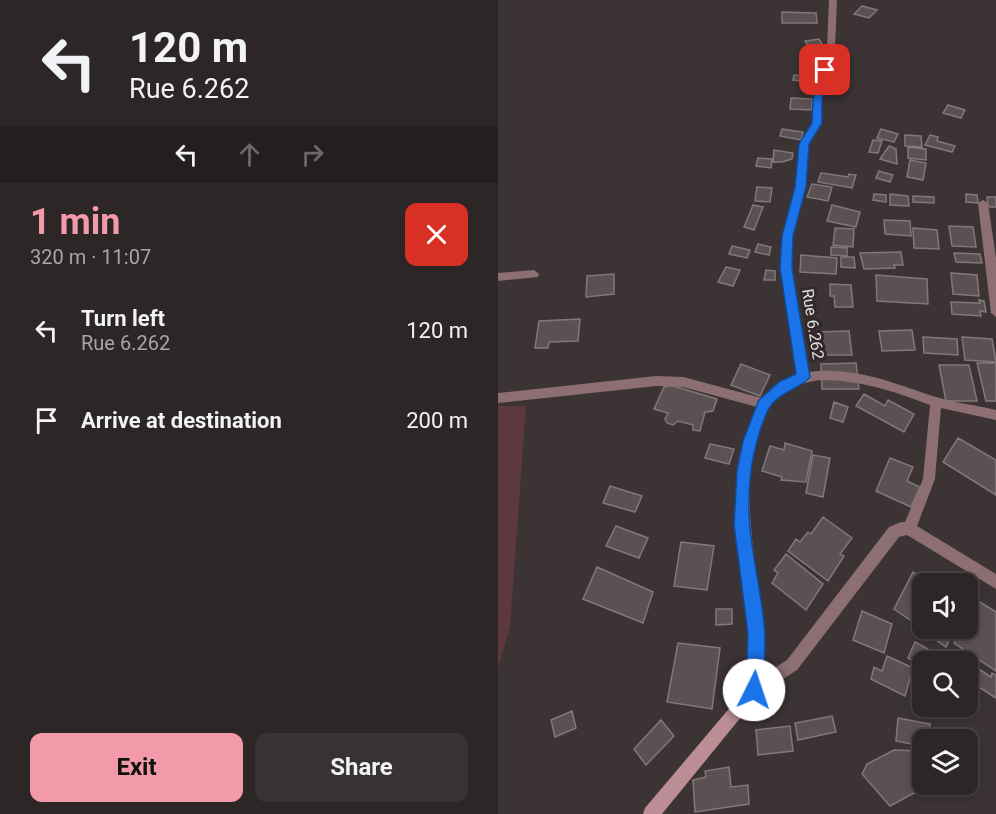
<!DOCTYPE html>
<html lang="en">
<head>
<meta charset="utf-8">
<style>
  body { margin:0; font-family:Roboto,sans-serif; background:#393233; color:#f1f3f6; height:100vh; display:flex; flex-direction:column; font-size:22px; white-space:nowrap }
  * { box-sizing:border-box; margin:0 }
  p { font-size:20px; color:#a7a5a7 }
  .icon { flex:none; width:33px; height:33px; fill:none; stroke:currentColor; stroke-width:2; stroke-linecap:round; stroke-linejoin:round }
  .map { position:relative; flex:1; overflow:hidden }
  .side { display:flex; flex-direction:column; background:#2d2627; width:498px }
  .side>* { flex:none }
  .hud { background:#2d2627; color:#f1f3f6; overflow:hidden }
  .buttons { position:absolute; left:414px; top:573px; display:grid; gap:12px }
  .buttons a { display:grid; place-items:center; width:66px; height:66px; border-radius:12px; background:#2d2627; box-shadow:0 3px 9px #0003,0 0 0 2px #484344; font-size:30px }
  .pin { position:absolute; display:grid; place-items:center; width:51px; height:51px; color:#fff; margin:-26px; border-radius:12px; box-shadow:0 3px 9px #0006 }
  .me { position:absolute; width:66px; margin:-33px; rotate:4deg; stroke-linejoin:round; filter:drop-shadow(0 0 4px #0008) }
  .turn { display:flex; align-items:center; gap:21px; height:126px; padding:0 30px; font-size:27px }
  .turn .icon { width:78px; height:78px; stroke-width:2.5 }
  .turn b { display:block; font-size:42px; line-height:51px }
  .lanes { display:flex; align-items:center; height:57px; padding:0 30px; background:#0003; justify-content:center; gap:30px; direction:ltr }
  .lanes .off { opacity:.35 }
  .round { display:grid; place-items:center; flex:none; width:63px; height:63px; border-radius:12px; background:#393233 }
  .overview { display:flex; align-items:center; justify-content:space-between; height:102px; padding:0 30px }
  h1 { font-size:36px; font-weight:700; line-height:45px; color:#f39aaa }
  .button { display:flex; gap:12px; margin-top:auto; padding:12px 30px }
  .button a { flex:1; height:69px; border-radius:12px; background:#f39aaa; color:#111; font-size:24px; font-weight:700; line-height:69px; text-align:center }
  .button a+a { background:#393233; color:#f1f3f6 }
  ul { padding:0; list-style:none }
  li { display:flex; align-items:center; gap:18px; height:90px; padding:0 30px }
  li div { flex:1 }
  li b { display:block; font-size:22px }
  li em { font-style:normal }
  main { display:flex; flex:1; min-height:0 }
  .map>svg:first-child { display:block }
  .green { fill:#5d383f }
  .building { fill:#5b5153; stroke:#82787a; stroke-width:1.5 }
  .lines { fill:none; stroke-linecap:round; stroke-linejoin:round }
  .street { fill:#8c6e73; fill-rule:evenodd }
  .secondary { fill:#bb8d94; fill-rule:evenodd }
  .route { fill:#1a73e8; stroke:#114b97; stroke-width:1.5 }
  .labels { text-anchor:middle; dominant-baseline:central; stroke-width:6; stroke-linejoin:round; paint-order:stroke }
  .street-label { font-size:16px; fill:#e2dddd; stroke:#32292a }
</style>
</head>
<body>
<main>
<section class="side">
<div class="hud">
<div class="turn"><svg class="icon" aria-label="left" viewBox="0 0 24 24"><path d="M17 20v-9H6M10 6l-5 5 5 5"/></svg><div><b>120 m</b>Rue 6.262</div></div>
<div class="lanes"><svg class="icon" aria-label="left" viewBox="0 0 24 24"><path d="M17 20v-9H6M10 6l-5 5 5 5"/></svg><svg class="icon off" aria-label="ahead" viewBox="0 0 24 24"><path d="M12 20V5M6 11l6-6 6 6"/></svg><svg class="icon off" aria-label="right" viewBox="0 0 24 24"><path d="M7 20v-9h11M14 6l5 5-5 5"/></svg></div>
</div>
<div class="overview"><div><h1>1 min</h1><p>320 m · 11:07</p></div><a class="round" style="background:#d93025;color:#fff"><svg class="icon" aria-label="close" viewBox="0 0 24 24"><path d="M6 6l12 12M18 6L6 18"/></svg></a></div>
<ul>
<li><svg class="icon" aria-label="left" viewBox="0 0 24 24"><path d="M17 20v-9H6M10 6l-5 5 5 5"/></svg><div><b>Turn left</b><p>Rue 6.262</p></div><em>120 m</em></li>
<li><svg class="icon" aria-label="arrive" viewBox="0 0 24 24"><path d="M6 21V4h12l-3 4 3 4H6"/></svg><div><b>Arrive at destination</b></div><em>200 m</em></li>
</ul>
<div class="button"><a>Exit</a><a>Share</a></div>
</section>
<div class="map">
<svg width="498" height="814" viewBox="0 0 498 814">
  <rect width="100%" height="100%" fill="#3c3334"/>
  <!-- green -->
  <path class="green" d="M 0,406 L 28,406 L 12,627 L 0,668 Z"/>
  <!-- building -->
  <path class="building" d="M 364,6 L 379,10 L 371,18 L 356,14 Z
    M 284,12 L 318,13 L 319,23 L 284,23 Z
    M 321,39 L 327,49 L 313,51 L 307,41 Z
    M 305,60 L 320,60 L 319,71 L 304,70 Z
    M 296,75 L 316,77 L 315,82 L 295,80 Z
    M 293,98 L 314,99 L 314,110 L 292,109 Z
    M 450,105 L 467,110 L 463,118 L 445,113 Z
    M 284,129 L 305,132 L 303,140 L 282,136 Z
    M 383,129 L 400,134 L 396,142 L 379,138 Z
    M 407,135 L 423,136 L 424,147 L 407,146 Z
    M 432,135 L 440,137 L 439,141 L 457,146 L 454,152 L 427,145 Z
    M 375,140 L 384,141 L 380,153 L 371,152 Z
    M 391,146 L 398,149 L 399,164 L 382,159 Z
    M 410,147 L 428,149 L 428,160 L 410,158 Z
    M 276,150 L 295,153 L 294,159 L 284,162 L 275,162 Z
    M 260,158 L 274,159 L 273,168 L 258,166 Z
    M 412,160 L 428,163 L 425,180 L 409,177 Z
    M 381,171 L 395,175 L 392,182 L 378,178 Z
    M 323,173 L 350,177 L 351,174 L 358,175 L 354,188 L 320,182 Z
    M 314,184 L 334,187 L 330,201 L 309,197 Z
    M 259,187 L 274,188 L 272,202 L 257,201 Z
    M 376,194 L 388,195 L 388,202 L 375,200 Z
    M 392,194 L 410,196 L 411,206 L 392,205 Z
    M 468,194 L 479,195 L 480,203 L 468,202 Z
    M 415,196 L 436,197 L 436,203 L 415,202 Z
    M 489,197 L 498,197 L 498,207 L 490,207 Z
    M 255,205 L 265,207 L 256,230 L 246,227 Z
    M 334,205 L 362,212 L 358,227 L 329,221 Z
    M 386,220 L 412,221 L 413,236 L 387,234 Z
    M 451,226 L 475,227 L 478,247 L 454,246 Z
    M 337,228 L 356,229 L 355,247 L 335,245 Z
    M 415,228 L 439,230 L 441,249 L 416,248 Z
    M 260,244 L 273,247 L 271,255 L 257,252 Z
    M 234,246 L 252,250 L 249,258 L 231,254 Z
    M 333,247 L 349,248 L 349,256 L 333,255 Z
    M 403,252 L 405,265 L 396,265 L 397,268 L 366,269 L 362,253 Z
    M 456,253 L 482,254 L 484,263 L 458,262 Z
    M 303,255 L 339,258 L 338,274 L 302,272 Z
    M 343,257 L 356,257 L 357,268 L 343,267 Z
    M 228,267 L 242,270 L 235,286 L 220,282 Z
    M 268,270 L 277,271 L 277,280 L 266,280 Z
    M 453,273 L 479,275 L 481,296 L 455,294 Z
    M 116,274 L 116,294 L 88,297 L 89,276 Z
    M 378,275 L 429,279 L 430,304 L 379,301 Z
    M 332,284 L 353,285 L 355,307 L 337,307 L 336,296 L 332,296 Z
    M 481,300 L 486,301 L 488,312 L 482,311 L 483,316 L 454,314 L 453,302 L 482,303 Z
    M 82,319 L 80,341 L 51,342 L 50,348 L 37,348 L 41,321 Z
    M 414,330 L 417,350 L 384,351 L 381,331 Z
    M 351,331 L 354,355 L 318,355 L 317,332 Z
    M 425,337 L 459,339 L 460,355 L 426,353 Z
    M 464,337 L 494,339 L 498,362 L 467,360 Z
    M 358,363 L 361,389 L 324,389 L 323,364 Z
    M 479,363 L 498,363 L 498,401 L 488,401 Z
    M 243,364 L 272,375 L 262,396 L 233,385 Z
    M 441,365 L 471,365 L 479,401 L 448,401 Z
    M 172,385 L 219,399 L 215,411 L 207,412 L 202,431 L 195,430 L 195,425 L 180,421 L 175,425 L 169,423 L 167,419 L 170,413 L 156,409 L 166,387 Z
    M 366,394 L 387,406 L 390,400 L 416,414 L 406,432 L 358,406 Z
    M 336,402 L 350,407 L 345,422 L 332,418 Z
    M 460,438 L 498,460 L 498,495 L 445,462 Z
    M 287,443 L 314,451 L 308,482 L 283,480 L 284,477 L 264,471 L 272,446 L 286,450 Z
    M 212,444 L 236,449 L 231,464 L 207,458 Z
    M 315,455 L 332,458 L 325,497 L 308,493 Z
    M 392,458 L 415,467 L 409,481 L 422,487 L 413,507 L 378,491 Z
    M 112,486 L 144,496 L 137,512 L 105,503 Z
    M 325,517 L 354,538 L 342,554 L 346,556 L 330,581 L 290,551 L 298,539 L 302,542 L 310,532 L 313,534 Z
    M 118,526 L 150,538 L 141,558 L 108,546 Z
    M 183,542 L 216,546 L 209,590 L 176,586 Z
    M 288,554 L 325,584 L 308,610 L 274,583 L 280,573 L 276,570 Z
    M 99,567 L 155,592 L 145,623 L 85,599 Z
    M 415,572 L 433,584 L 424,584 L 424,618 L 416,612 L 412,620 L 396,609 Z
    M 477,599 L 498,612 L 498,671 L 456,643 L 463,628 L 470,628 L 470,616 Z
    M 218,609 L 234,609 L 234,624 L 218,625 Z
    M 364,611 L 394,624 L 386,653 L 355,640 Z
    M 438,628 L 457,628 L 448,647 L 434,637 Z
    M 417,642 L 430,649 L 423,666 L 410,658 Z
    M 180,643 L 222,648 L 214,709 L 169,702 Z
    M 452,651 L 469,662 L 447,662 Z
    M 389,656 L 415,668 L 407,696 L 373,679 L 376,667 L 384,671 Z
    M 470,662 L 493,677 L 494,673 L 498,675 L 498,698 L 470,680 Z
    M 422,674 L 424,675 L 424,705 L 414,700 Z
    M 438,706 L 454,706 L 452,717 L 437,711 Z
    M 74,711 L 78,728 L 57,737 L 53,720 Z
    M 334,716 L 338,732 L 300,740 L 297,723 Z
    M 400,718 L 432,724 L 431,740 L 424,740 L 424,746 L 398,741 Z
    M 163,720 L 176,736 L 148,765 L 136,749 Z
    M 292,726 L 295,751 L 260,755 L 258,730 Z
    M 396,750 L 424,751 L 424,784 L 459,784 L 416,793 L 392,806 L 364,774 L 369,764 Z
    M 231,767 L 233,787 L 250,785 L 251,804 L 197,812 L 195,780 L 208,777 L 207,771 Z"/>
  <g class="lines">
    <!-- street -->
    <path class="street" d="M 331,0 L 339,0 L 337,47 L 324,100 L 323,123 L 310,144 L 308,187 L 295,236 L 293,268 L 310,372 C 359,366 393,383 438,397 C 457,403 478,405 498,410 L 498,420 L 443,408 L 437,479 L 419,526 L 498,574 L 498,589 L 409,535 L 401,537 L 299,670 L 256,698 L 251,695 L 248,690 C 257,614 231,540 240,464 C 243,444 251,426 259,407 L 185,387 L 158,386 L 0,403 L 0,393 L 158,376 L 185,377 L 264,398 L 279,385 L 299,374 L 283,268 L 285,236 L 298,187 L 302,144 L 315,123 L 316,100 L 329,47 ZM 323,380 C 362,380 396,391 432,405 L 425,479 L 407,522 L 403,522 L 391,527 L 289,660 L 265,675 C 266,652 265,630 263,607 C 255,539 222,391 323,380 Z
      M 485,200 L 490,203 L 498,258 L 498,317 L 493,313 L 480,203 Z
      M 36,270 L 41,274 L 40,277 L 0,281 L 0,273 Z"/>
    <!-- secondary -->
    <path class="secondary" d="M 256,682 L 261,685 L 264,690 L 261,695 L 164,814 L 145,814 L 147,808 L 251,685 Z"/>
  </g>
  <!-- route -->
  <path class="route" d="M 327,67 L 331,70 L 324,100 L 324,123 L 311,144 L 308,187 L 295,236 L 294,268 L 312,377 C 307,386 278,393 270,410 C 254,445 248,489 252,527 C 255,563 265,599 267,635 C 267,653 266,672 265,690 L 263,696 L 256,699 L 250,696 L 248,690 L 250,634 L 236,525 L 239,471 L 245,441 L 261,400 L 281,382 L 298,374 L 282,268 L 284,236 L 297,187 L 301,144 L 314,123 L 315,100 L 322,70 Z"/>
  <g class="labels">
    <!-- street labels -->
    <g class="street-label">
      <text transform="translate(315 324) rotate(81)">Rue 6.262</text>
    </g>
  </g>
</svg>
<div class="buttons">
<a><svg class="icon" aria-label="sound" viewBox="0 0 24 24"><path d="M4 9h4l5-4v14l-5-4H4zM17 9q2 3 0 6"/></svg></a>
<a><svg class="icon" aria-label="search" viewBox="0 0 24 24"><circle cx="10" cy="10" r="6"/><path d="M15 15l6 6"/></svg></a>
<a><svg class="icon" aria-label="layers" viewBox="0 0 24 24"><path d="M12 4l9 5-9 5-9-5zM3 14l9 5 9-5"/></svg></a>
</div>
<div class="pin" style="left:327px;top:70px;background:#d93025"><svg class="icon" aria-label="arrive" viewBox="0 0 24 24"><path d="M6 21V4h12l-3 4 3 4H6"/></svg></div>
<svg class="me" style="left:256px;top:690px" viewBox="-20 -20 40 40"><circle r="19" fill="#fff"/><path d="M0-13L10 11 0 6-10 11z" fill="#1a73e8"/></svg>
</div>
</main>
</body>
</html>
